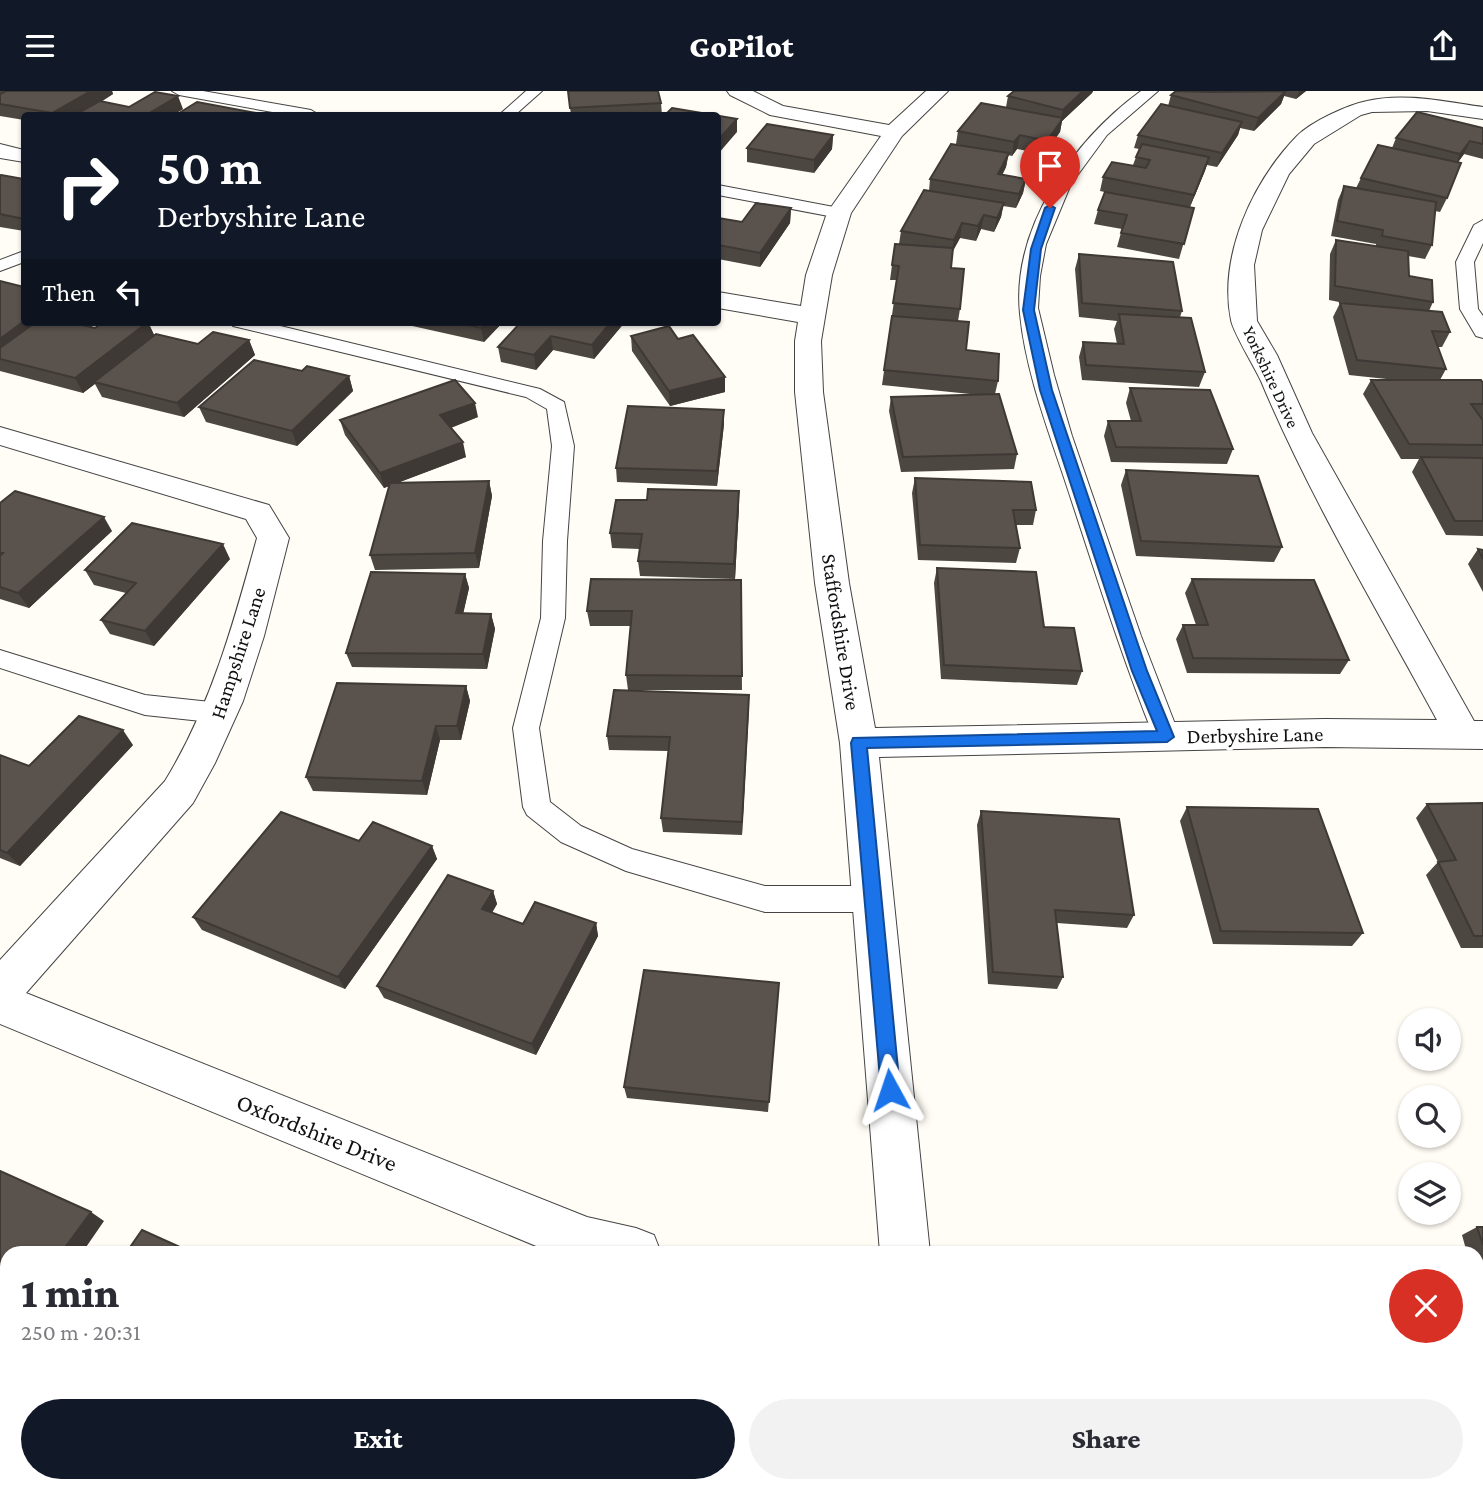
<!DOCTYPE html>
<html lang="en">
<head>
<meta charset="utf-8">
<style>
  body { margin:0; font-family:"Crimson Pro",serif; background:#f2f2f3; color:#2b2b33; height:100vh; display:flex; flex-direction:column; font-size:26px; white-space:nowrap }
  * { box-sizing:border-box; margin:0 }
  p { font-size:23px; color:#7c7c81 }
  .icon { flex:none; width:38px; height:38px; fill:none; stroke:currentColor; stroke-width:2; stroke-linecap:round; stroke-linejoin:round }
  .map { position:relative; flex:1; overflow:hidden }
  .drawer { position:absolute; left:0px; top:1155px; width:1484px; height:247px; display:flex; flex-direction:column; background:#fff; border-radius:21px 21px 0 0; box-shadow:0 2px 5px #0004 }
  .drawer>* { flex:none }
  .guide { position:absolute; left:21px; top:21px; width:700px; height:214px; border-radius:7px; box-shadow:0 2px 5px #0004; background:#111827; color:#fff; overflow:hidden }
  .fabs { position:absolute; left:1398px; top:917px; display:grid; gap:14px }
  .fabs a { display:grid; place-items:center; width:63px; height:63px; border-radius:50%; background:#fff; box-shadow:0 2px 5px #0004; font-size:35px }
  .pin { position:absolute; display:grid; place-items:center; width:60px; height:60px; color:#fff; margin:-72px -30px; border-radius:50% 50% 50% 0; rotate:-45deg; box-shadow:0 0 7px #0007 }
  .pin .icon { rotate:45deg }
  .me { position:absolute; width:77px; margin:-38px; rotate:355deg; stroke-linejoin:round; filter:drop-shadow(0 0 5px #0008) }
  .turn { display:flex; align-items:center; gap:24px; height:147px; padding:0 21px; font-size:32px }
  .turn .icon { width:91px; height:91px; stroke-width:2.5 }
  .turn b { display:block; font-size:49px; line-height:60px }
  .then { display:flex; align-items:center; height:66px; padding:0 21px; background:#0003; gap:14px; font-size:26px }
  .round { display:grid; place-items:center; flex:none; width:74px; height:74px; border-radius:37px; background:#f2f2f3 }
  .headline { display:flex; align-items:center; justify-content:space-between; height:119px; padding:0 21px }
  h1 { font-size:42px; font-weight:800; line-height:52px }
  .action { display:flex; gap:14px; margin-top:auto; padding:14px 21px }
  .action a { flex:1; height:80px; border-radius:42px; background:#111827; color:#fff; font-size:28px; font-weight:800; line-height:80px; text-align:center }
  .action a+a { background:#f2f2f3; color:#2b2b33 }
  header { display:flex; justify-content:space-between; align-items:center; height:91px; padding:0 21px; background:#111827; color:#fff; font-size:32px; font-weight:800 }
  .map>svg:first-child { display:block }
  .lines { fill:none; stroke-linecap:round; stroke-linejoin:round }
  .lane-casing { stroke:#444; stroke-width:2 }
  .street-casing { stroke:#444; stroke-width:2 }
  .lane { fill:#fff; fill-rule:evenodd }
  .street { fill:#fff; fill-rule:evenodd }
  .wall { fill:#4d4742 }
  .shaded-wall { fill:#3f3936 }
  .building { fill:#5a524d; stroke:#3f3936; stroke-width:2 }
  .route { fill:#1a73e8; stroke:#114b97; stroke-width:2 }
  .labels { text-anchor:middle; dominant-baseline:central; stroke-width:7; stroke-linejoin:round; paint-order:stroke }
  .far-street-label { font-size:18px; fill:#111; stroke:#fff }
  .street-label { font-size:21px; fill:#111; stroke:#fff }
  .near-street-label { font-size:24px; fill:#111; stroke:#fff }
</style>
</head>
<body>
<header><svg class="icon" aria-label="menu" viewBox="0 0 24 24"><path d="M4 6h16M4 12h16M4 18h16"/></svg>GoPilot<svg class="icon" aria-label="share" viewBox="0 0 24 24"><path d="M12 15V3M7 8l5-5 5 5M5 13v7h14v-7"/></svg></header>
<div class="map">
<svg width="1483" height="1401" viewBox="0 0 1483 1401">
  <rect width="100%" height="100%" fill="#fffdf5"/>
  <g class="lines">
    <!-- lane casing -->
    <g class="lane-casing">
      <path id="lane" d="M 172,0 L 203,0 L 311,19 L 319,24 L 289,24 L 179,4 Z
        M 526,0 L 542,0 L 515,24 L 499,24 Z
        M 1141,0 L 1158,0 L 1107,44 L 1071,93 L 1046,153 L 1040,185 L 1038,217 L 1054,284 L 1072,345 L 1141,545 L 1180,646 L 1177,653 L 1167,656 L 1157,653 L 1154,646 C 1123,569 1098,490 1072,411 C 1053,351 1026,286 1020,223 C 1011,136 1075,48 1141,0 Z
        M 718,94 L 839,117 L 848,122 L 839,127 L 718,104 Z
        M 1483,129 L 1483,152 L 1474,171 L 1478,218 L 1483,225 L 1483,247 L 1476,245 L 1460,218 L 1456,171 L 1474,134 Z
        M 24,160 L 24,171 L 0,180 L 0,169 Z
        M 230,231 L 264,231 L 540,298 L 564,311 L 574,355 L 567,450 L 565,527 L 539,637 L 550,711 L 581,735 L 632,758 L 765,795 L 873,795 L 884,799 L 888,808 L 884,817 L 873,821 L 765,821 L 626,780 L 561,751 L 527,724 L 523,716 L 513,637 L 541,527 L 543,450 L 552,355 L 547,318 L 526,306 L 233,235 Z
        M 0,559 L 145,604 L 220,612 L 229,615 L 233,622 L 229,629 L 220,632 L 145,624 L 0,577 Z"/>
    </g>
    <!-- street casing -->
    <g class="street-casing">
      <path id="street" d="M 727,0 L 753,0 L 783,15 L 889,34 L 926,0 L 948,0 L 902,45 L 851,122 L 832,184 L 821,250 L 823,301 L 849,492 L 875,637 L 1325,628 L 1437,629 C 1377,518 1310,407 1261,290 C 1254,275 1233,241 1231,229 C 1218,165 1253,90 1297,45 C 1311,31 1347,14 1367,10 C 1404,1 1446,11 1483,16 L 1483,28 L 1427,20 L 1372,21 L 1361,24 L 1314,53 L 1289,83 L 1262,139 L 1254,174 L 1257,230 L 1277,264 L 1312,342 L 1474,630 L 1483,630 L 1483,658 L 1325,656 L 879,666 L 930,1162 L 880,1162 L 840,652 L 815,492 L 795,301 L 795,250 L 798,231 L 718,217 L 718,201 L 801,215 L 806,184 L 827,122 L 881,45 L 770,24 L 730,4 Z
        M 0,53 L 24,59 L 24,71 L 0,67 Z
        M 0,336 L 269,414 L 289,447 L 264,545 L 243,610 L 215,672 L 193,712 L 26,902 L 587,1126 L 636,1137 L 654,1144 L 661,1162 L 553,1162 L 0,933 L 0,869 L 165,690 C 211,615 234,531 257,447 L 246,428 L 0,354 Z
        M 897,1395 L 953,1395 L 953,1401 L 897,1401 Z"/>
    </g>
    <!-- lane -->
    <use href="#lane" class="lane"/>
    <!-- street -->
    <use href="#street" class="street"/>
  </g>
  <!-- wall -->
  <path class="wall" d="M 0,0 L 112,0 L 113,3 L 101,11 L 129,16 L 183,18 L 173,24 L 24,24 L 24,29 L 0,25 Z
    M 568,0 L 661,12 L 662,24 L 571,24 Z
    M 1012,0 L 1093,0 L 1092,2 L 1062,30 L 1060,41 L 1044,63 L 1017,58 L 1012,65 L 1008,64 L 1006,76 L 1002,84 L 1026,88 L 1023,102 L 1016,117 L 1003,115 L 1001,126 L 994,141 L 981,138 L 976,150 L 960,147 L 953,160 L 951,177 L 960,218 L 958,230 L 966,259 L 998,290 L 995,303 L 1017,363 L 1014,378 L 901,381 L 889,320 L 891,306 L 980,304 L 882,294 L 897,189 L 890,189 L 892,174 L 899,153 L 901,140 L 929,100 L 930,88 L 969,56 L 956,53 L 958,40 L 1006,16 L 1008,5 L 1014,1 Z
    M 1213,0 L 1306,0 L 1296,8 L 1284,5 L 1281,13 L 1254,40 L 1240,37 L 1238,44 L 1217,76 L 1207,74 L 1190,116 L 1194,117 L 1179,168 L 1117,156 L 1122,138 L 1094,133 L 1098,119 L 1114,103 L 1100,100 L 1103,86 L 1133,74 L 1139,58 L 1134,57 L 1138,44 L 1168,15 L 1171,4 Z
    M 1483,37 L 1483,68 L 1464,63 L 1458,71 L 1447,107 L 1440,121 L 1435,120 L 1432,154 L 1425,168 L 1408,165 L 1409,185 L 1433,211 L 1429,220 L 1450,241 L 1442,256 L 1438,256 L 1446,278 L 1440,289 L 1483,292 L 1483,327 L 1481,328 L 1483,328 L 1483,445 L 1446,444 L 1412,381 L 1419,368 L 1401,368 L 1363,303 L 1371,289 L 1396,289 L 1349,284 L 1333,226 L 1340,212 L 1344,212 L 1329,209 L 1330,163 L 1336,149 L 1376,155 L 1376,153 L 1331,145 L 1338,109 L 1344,95 L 1356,97 L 1361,87 L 1392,57 L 1396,47 Z
    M 833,44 L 832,58 L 814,82 L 747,71 L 747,57 Z
    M 0,85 L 24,88 L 24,140 L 0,136 Z
    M 791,117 L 790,132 L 760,176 L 718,168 L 718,127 L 742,131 Z
    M 1079,163 L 1182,220 L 1180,226 L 1205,281 L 1199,296 L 1082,289 L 1079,266 L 1083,251 L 1117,253 L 1114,238 L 1117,230 L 1079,226 L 1075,178 Z
    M 0,190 L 24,231 L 95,237 L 148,231 L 154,244 L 198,253 L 249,249 L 255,264 L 184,326 L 102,306 L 95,293 L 83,302 L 0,280 Z
    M 357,231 L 373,231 L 370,234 Z
    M 399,231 L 503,231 L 484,251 L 399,232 Z
    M 521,231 L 625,231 L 594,268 L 553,259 L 536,279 L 501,271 L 498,256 Z
    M 631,245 L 725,301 L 670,315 L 632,260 Z
    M 302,280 L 349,285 L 353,300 L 297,355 L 206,331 L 199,316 Z
    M 1130,297 L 1233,358 L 1227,373 L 1111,371 L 1104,345 L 1108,330 L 1131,330 L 1126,312 Z
    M 478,326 L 451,337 L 466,366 L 397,392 L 489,390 L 492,405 L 479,477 L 375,479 L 370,464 L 389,395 L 384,397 L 345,344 L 340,329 Z
    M 724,333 L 717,395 L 617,391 L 616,377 Z
    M 1126,379 L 1282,456 L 1274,471 L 1136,465 L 1121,394 Z
    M 915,387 L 1036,419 L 1033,434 L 1016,434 L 1020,457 L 1016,472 L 918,469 L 912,402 Z
    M 0,412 L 112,440 L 29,517 L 0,508 Z
    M 739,415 L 735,488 L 640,485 L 638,470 L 640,458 L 612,457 L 610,442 Z
    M 1478,458 L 1483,459 L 1483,501 L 1468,473 Z
    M 230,468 L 154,555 L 110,543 L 101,529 L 126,502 L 94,494 L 85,479 Z
    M 937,477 L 1044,536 L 1082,580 L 1077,594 L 941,588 L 934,492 Z
    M 465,483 L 469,497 L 463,522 L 491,523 L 495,538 L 487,578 L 352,576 L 346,562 Z
    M 1192,488 L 1349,569 L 1340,583 L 1187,582 L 1176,548 L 1183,534 L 1196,534 L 1185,502 Z
    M 741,489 L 742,599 L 628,599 L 626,584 L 631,535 L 590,535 L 587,520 Z
    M 466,595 L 470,610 L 461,649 L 440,649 L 427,704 L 313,700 L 306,686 Z
    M 749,604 L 742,744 L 663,741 L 661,727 L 668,660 L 609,659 L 607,645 Z
    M 133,654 L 20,775 L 0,767 L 0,664 L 29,675 Z
    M 1483,712 L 1483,857 L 1461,857 L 1426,784 L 1438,771 L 1416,727 L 1427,713 Z
    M 1187,716 L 1363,842 L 1352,855 L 1213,853 L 1180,730 Z
    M 981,720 L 1134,824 L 1127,837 L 1057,832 L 1063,886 L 1057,898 L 988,893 L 977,734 Z
    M 359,750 L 432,755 L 437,768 L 345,898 L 202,839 L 193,826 Z
    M 493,800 L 497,813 L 492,822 L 523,833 L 596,832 L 598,845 L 536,964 L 384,907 L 377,895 Z
    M 779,892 L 768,1021 L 627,1007 L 624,996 Z
    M 1477,1136 L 1483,1136 L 1483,1212 L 1477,1193 L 1477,1162 L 1467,1162 L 1462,1144 Z
    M 1304,1395 L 1466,1395 L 1468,1401 L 1306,1401 Z"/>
  <!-- shaded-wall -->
  <path class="shaded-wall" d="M 91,0 L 112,0 L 113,3 L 78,24 L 53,24 L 52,22 Z
    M 1083,0 L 1093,0 L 1092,2 L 1062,30 L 1060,41 L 1044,63 L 1047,50 L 1060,30 L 1063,19 Z
    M 1286,0 L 1281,13 L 1254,40 L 1258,27 Z
    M 1299,0 L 1306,0 L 1296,8 Z
    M 178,5 L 183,18 L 173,24 L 146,24 Z
    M 737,28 L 737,41 L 718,63 L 718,49 Z
    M 1242,31 L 1238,44 L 1217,76 L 1222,62 Z
    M 833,44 L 832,58 L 814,82 L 814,69 Z
    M 1020,44 L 1017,58 L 1012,65 L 1014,51 Z
    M 1470,50 L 1464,63 L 1454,77 L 1460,63 Z
    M 1009,62 L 1006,76 L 996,97 L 998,83 Z
    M 1209,66 L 1205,80 L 1189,118 L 1194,104 Z
    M 1026,88 L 1023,102 L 1016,117 L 1019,103 Z
    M 1004,112 L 1001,126 L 994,141 L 997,127 Z
    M 791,117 L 790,132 L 760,176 L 760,162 Z
    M 984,124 L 981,138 L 976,150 L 978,135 Z
    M 962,132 L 960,147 L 951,163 L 954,149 Z
    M 24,231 L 52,231 L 0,268 L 0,248 Z
    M 148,231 L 155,246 L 83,302 L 75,287 Z
    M 486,231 L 503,231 L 484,251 L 481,237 Z
    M 611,231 L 625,231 L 594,268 L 592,254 Z
    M 551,245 L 553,259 L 536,279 L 534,264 Z
    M 249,249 L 255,264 L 184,326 L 177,312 Z
    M 349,285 L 353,300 L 297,355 L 292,340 Z
    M 725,286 L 725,301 L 670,315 L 669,300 Z
    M 475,312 L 478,326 L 444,339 L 440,324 Z
    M 724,319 L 724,333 L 717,395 L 717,380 Z
    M 463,351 L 466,366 L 384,397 L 380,382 Z
    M 489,390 L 492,405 L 479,477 L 475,462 Z
    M 739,400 L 739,415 L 735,488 L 734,473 Z
    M 104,426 L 112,440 L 29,517 L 18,502 Z
    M 223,453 L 230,468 L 154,555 L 145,540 Z
    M 465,483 L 469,497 L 460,537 L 456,522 Z
    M 491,523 L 495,538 L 487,578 L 483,563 Z
    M 466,595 L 470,610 L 461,649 L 457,635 Z
    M 749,604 L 749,618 L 742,744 L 742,731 Z
    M 436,635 L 440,649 L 427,704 L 422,690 Z
    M 123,639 L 133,654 L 20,775 L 7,762 Z
    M 432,755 L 437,768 L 345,898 L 338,886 Z
    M 493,800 L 497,813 L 486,831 L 482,818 Z
    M 596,832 L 598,845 L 536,964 L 532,953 Z
    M 91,1121 L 104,1130 L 82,1162 L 61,1162 Z
    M 7,1239 L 7,1268 L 0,1278 L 0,1248 Z
    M 161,1395 L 177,1395 L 174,1401 L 158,1401 Z
    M 458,1395 L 466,1395 L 463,1401 L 455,1401 Z"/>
  <!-- building -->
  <path class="building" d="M 6,0 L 91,0 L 52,22 L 0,13 L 0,3 Z
    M 568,0 L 658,0 L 661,12 L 570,17 Z
    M 1014,0 L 1083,0 L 1063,19 L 1008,5 Z
    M 1176,0 L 1212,1 L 1286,0 L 1258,27 L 1171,4 Z
    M 155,1 L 178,5 L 146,24 L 75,24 L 100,10 L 129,16 Z
    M 197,11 L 262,23 L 259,24 L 176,24 Z
    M 981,12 L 1063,27 L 1047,50 L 1020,44 L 1014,51 L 958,40 Z
    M 1161,13 L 1242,31 L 1222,62 L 1138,44 Z
    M 672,17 L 737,28 L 718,49 L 718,24 L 665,24 Z
    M 1417,21 L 1483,37 L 1483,53 L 1470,50 L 1460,63 L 1396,47 Z
    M 767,33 L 833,44 L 814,69 L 747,57 Z
    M 951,53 L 1009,62 L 998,83 L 1026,88 L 1019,103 L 930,88 Z
    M 1142,53 L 1209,66 L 1194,104 L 1103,86 L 1112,71 L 1146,77 L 1150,69 L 1136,66 Z
    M 1378,54 L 1461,72 L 1447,107 L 1361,87 Z
    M 1,84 L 24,88 L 24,128 L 0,123 L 0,85 Z
    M 1344,95 L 1436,111 L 1432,154 L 1382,145 L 1383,139 L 1337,130 Z
    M 924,99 L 1004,112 L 997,127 L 984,124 L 978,135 L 962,132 L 954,149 L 901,140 Z
    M 1105,101 L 1194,117 L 1184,153 L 1121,142 L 1127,124 L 1098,119 Z
    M 756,112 L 791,117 L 760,162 L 718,154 L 718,127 L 742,131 Z
    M 1336,149 L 1408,160 L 1409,185 L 1432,189 L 1433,211 L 1335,195 Z
    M 895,153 L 953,157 L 951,177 L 964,178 L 960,218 L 893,212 L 899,175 L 892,174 Z
    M 1079,163 L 1173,171 L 1182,220 L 1082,212 Z
    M 0,190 L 24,196 L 24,230 L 0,248 Z
    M 1340,212 L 1442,221 L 1450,241 L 1432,240 L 1446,278 L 1357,269 Z
    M 1119,223 L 1191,227 L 1205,281 L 1086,274 L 1083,251 L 1124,253 Z
    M 892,225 L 969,231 L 966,259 L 999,263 L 998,290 L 884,279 Z
    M 36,231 L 70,231 L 95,237 L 103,231 L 148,231 L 75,287 L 0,268 L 0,257 Z
    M 455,231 L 486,231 L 481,237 Z
    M 521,231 L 611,231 L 592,254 L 551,245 L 534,264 L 498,256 Z
    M 669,235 L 678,248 L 693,244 L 725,286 L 669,300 L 631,245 Z
    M 213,241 L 249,249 L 177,312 L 94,291 L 156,243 L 198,253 Z
    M 254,269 L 302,280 L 307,275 L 349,285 L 292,340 L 199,316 Z
    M 455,289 L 475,312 L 440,324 L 463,351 L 380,382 L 340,329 Z
    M 1371,289 L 1481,289 L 1483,292 L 1483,313 L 1471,313 L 1482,328 L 1483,328 L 1483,354 L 1409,353 Z
    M 1130,297 L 1210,299 L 1233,358 L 1116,356 L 1108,330 L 1141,330 Z
    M 999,303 L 1017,363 L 903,366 L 891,306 Z
    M 628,315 L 724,319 L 717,380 L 616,377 Z
    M 1421,366 L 1483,367 L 1483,430 L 1455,430 Z
    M 1126,379 L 1258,385 L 1282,456 L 1141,450 Z
    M 915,387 L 1031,391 L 1036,419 L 1013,419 L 1020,457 L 920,454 Z
    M 489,390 L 475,462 L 370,464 L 390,392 Z
    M 648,398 L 739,400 L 734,473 L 638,470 L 642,443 L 610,442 L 616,409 L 647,409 Z
    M 15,400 L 104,426 L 18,502 L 0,496 L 0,465 L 3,462 L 0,462 L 0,412 Z
    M 132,432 L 223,453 L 145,540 L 101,529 L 136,492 L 85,479 Z
    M 1478,458 L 1483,459 L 1483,468 Z
    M 937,477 L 1036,481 L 1044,536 L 1074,537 L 1082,580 L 944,574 Z
    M 371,481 L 465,483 L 456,522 L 491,523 L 483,563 L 346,562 Z
    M 591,488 L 741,489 L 742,585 L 626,584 L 632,520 L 587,520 Z
    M 1192,488 L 1314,489 L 1349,569 L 1193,567 L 1183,534 L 1208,534 Z
    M 337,592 L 466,595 L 457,635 L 436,635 L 422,690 L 306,686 Z
    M 614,599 L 749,604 L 742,731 L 661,727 L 670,646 L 607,645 Z
    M 79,625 L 123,639 L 7,762 L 0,759 L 0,664 L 29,675 Z
    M 1483,712 L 1483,845 L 1474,845 L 1438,771 L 1456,769 L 1427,713 Z
    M 1187,716 L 1318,718 L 1363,842 L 1221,840 Z
    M 981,720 L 1119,728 L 1134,824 L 1055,819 L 1063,886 L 993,881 Z
    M 281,721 L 359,750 L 373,731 L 432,755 L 338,886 L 193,826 Z
    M 448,784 L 493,800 L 482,818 L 523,833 L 535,811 L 596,832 L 532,953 L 377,895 Z
    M 644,879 L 779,892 L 769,1011 L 624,996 Z
    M 0,1080 L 91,1121 L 61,1162 L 7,1162 L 7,1239 L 0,1248 Z
    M 1477,1136 L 1483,1136 L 1483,1154 Z
    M 142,1139 L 193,1162 L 126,1162 Z
    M 1477,1301 L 1483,1319 L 1483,1328 L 1477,1328 Z
    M 91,1395 L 161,1395 L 158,1401 L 103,1401 Z
    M 253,1395 L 458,1395 L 455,1401 L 250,1401 Z
    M 551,1395 L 750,1395 L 749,1401 L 550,1401 Z
    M 1319,1395 L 1466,1395 L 1468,1401 L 1320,1401 Z"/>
  <!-- route -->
  <path class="route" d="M 1050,114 L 1055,117 L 1041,158 L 1034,219 L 1052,299 L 1147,580 L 1174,646 L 1167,651 L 867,657 L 900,999 L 897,1005 L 890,1008 L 883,1005 L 881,999 L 851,652 L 853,647 L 1157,640 L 1132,580 L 1040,299 L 1023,219 L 1031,158 L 1045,117 Z"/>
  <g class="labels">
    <!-- far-street labels -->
    <g class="far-street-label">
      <text transform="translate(1271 286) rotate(65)">Yorkshire Drive</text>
    </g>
    <!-- street labels -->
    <g class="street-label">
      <text transform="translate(841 541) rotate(81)">Staffordshire Drive</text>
      <text transform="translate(238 562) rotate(-72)">Hampshire Lane</text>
      <text transform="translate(1255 644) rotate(-1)">Derbyshire Lane</text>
    </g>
    <!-- near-street labels -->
    <g class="near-street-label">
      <text transform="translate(317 1041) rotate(22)">Oxfordshire Drive</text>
    </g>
  </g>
</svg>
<div class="fabs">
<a><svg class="icon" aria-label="sound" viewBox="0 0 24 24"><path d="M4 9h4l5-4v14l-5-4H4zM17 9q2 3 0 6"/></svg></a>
<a><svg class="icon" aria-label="search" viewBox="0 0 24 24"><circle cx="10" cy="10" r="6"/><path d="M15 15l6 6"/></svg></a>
<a><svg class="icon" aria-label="layers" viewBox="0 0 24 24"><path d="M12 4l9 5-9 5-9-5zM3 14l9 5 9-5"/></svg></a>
</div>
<div class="pin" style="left:1050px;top:117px;background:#d93025"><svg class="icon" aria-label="arrive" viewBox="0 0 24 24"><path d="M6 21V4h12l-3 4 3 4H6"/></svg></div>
<svg class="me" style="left:890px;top:999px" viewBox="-20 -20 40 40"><path d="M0-17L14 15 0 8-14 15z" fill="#1a73e8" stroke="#fff" stroke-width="4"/></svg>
<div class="guide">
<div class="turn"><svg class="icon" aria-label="right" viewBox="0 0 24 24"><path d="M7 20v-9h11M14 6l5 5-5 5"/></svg><div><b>50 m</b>Derbyshire Lane</div></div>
<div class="then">Then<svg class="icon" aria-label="left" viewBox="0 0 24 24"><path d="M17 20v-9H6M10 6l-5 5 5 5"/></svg></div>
</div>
<section class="drawer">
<div class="headline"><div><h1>1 min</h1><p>250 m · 20:31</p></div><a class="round" style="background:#d93025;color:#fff"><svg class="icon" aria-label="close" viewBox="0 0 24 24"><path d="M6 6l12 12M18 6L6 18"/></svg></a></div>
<div class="action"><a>Exit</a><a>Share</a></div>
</section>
</div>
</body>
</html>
